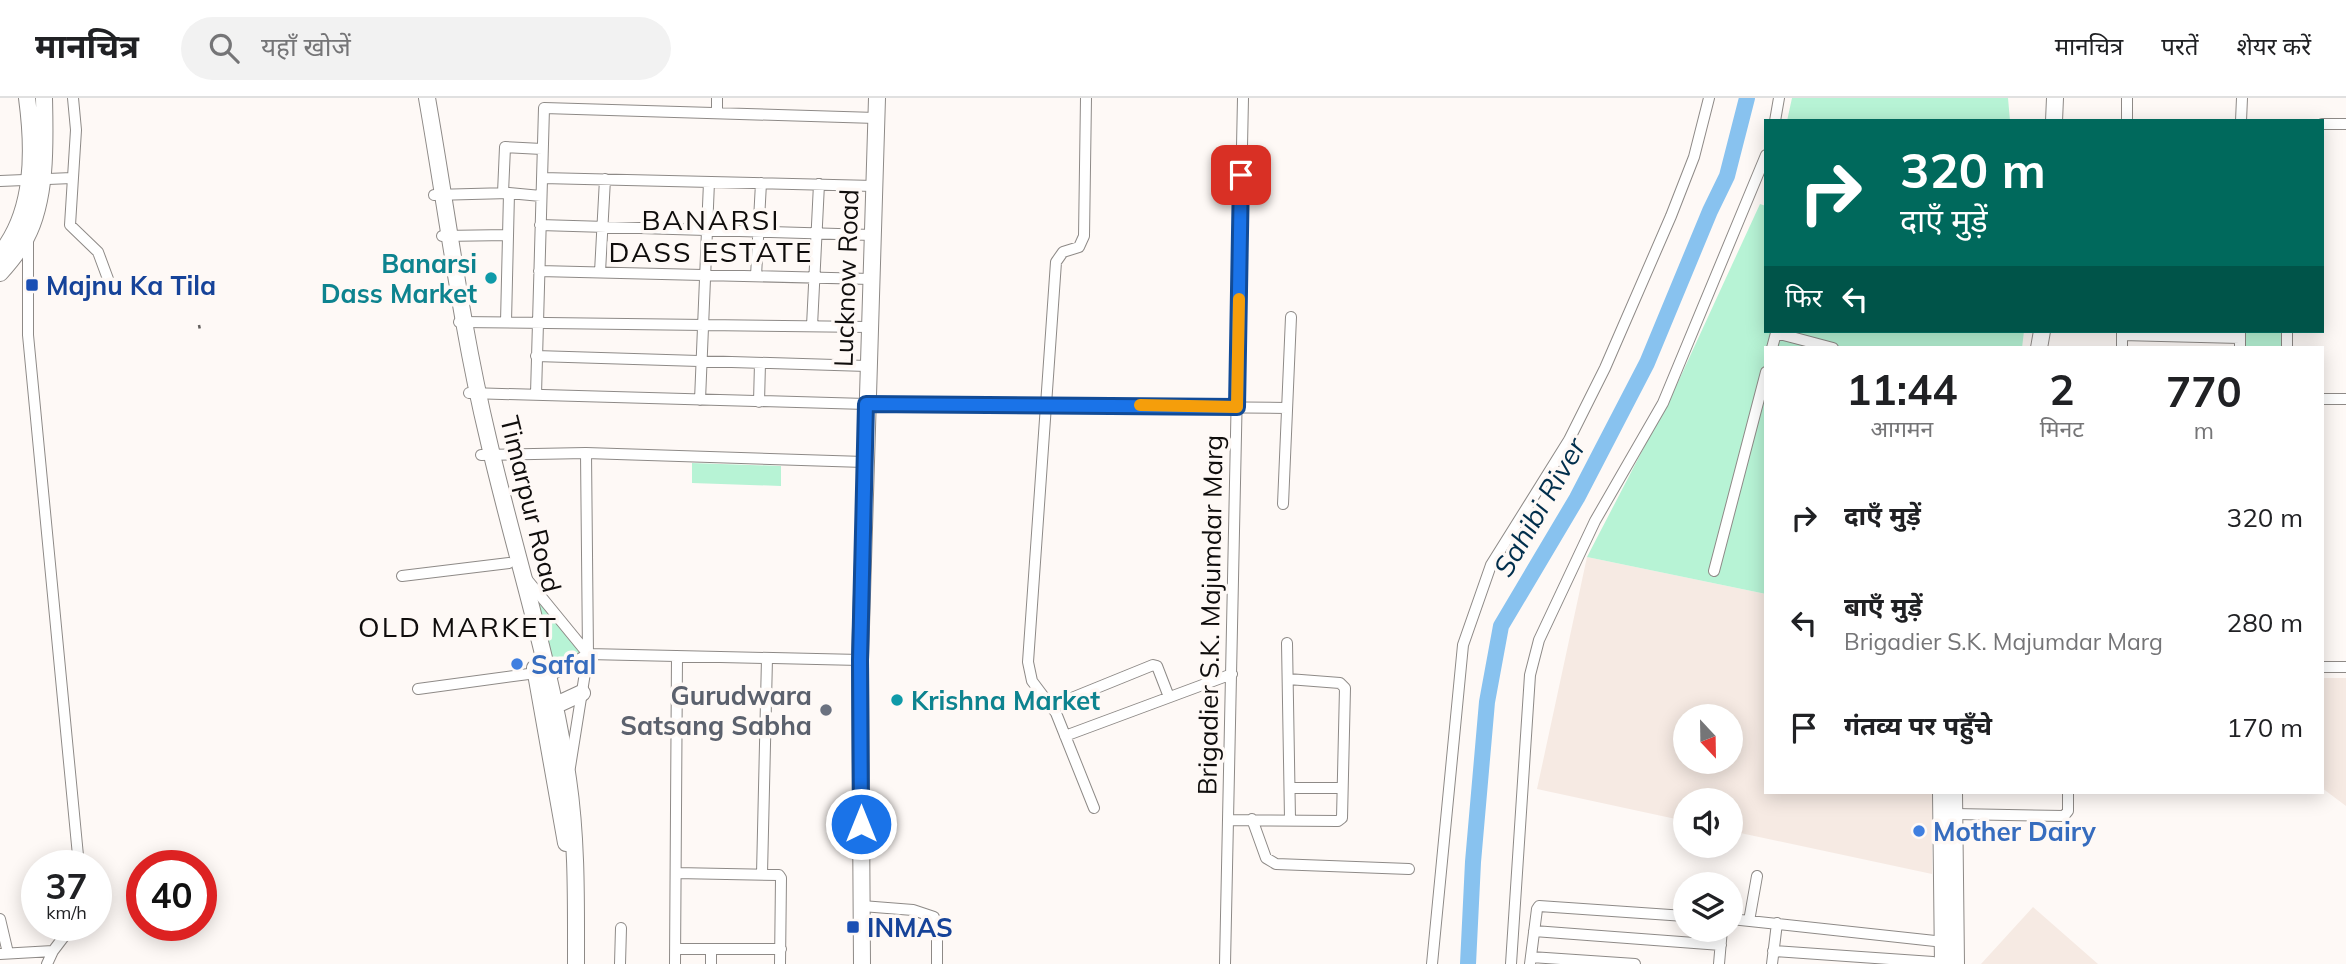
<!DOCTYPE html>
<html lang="hi">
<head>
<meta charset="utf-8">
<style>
  body { margin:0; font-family:Mulish,"Noto Sans Devanagari",sans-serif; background:#f2f2f2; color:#202124; height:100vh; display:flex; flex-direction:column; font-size:26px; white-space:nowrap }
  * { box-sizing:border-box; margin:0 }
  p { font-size:23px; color:#757577 }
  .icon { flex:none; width:38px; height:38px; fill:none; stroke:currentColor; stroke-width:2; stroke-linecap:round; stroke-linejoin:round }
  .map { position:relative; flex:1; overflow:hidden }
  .side { position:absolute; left:1764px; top:248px; width:560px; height:448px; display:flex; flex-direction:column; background:#fff; border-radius:0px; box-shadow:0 4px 18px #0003 }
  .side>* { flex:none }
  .banner { position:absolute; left:1764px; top:21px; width:560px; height:214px; border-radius:0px; box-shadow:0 4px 18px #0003; background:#00695c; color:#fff; overflow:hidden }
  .needle { width:46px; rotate:158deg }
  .buttons { position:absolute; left:1673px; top:606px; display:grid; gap:14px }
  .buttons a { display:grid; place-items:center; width:70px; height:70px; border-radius:50%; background:#fff; box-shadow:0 4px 18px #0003; font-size:35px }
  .speed { position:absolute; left:21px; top:752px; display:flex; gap:14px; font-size:35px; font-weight:700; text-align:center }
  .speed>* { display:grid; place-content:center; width:91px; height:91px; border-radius:50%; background:#fff; box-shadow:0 4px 18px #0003; line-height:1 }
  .speed small { font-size:18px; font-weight:400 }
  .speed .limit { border:10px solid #d22; background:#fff; color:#111 }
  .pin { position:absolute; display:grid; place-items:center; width:60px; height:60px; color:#fff; margin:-30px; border-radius:14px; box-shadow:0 4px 10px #0006 }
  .me { position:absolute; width:77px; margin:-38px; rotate:0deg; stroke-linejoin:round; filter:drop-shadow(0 0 5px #0008) }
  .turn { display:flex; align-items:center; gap:24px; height:147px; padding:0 21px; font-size:32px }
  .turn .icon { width:91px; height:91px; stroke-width:2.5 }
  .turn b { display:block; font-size:49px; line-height:60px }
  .then { display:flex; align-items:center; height:66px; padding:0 21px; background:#0003; gap:14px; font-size:26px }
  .eta { display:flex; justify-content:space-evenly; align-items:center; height:119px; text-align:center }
  .eta b { font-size:42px; font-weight:700; line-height:49px }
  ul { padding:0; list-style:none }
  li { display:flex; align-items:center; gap:21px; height:105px; padding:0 21px }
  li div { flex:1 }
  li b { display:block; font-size:26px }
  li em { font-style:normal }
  header { display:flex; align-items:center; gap:42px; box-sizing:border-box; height:98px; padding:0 35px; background:#fff; border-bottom:2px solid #e0e0e0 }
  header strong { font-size:33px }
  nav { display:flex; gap:38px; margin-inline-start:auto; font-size:24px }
  .search { width:490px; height:63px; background:#f2f2f2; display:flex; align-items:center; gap:18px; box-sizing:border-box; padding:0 24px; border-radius:38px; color:#757577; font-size:26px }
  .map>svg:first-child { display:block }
  .built { fill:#f6eae3; fill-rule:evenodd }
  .green { fill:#b7f3d5 }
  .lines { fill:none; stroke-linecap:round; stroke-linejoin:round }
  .river { stroke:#88c2ef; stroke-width:16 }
  .street-casing { stroke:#8e8a87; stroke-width:12 }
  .secondary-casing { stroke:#8e8a87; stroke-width:18 }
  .street { stroke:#fff; stroke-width:10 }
  .secondary { stroke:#fff; stroke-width:16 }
  .rail { stroke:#615e5c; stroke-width:2.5; stroke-dasharray:3.5 7; stroke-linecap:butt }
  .route-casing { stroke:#114b97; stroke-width:18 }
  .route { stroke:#1a73e8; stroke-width:12 }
  .slow { stroke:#f59e0b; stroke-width:12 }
  .culture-dot { fill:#0f9aa8; stroke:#fef9f6; stroke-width:2.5 }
  .transit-dot { fill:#1a4fb4; stroke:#fef9f6; stroke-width:2.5 }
  .shop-dot { fill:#3f7fe0; stroke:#fef9f6; stroke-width:2.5 }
  .worship-dot { fill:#6b7280; stroke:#fef9f6; stroke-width:2.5 }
  .labels { text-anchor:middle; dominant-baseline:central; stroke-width:7; stroke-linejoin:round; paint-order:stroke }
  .culture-label { font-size:26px; font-weight:bold; fill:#0d838f; stroke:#fef9f6; text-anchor:end }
  .street-label { font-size:26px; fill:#0f0d0c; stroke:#fef9f6 }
  .transit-label { font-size:26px; font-weight:bold; fill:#164399; stroke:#fef9f6; text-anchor:start }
  .shop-label { font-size:26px; font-weight:bold; fill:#366cbe; stroke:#fef9f6; text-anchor:start }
  .worship-label { font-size:26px; font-weight:bold; fill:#5b616d; stroke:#fef9f6; text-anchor:end }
  .neighbourhood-label { font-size:28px; letter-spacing:2px; fill:#0f0d0c; stroke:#fef9f6 }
  .water-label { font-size:28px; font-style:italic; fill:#002e4c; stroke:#fef9f6 }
</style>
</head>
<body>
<header>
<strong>मानचित्र</strong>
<div class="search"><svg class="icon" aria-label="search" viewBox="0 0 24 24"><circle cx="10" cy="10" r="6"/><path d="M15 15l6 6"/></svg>यहाँ खोजें</div>
<nav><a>मानचित्र</a><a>परतें</a><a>शेयर करें</a></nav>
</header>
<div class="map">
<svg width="2346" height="866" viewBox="0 0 2346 866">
  <rect width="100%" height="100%" fill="#fef9f6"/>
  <!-- built -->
  <path class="built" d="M 1587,459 L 1766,496 L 1766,695 L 1932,695 L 1932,776 L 1731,733 L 1731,702 L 1685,702 L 1685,723 L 1537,691 ZM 1685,618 L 1731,618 L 1731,663 L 1685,663 Z
    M 2322,580 L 2346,580 L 2346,708 L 2322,690 Z
    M 2033,809 L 2098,866 L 1981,866 Z"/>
  <!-- green -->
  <path class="green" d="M 1792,0 L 2008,0 L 2010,23 L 1787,23 Z
    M 1760,106 L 1766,108 L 1766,233 L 2024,233 L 2022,250 L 1766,250 L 1766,496 L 1587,459 L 1679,282 Z
    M 2240,233 L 2284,233 L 2284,250 L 2240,250 Z
    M 692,365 L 781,368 L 781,388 L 692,385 Z
    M 539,501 L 581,554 L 550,572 L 535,503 Z"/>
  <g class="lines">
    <!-- river -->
    <path class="river" d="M 1468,866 L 1473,764 L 1487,604 L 1501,528 L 1577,400 L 1647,265 L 1710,113 L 1727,78 L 1747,0"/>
    <!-- street casing -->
    <g class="street-casing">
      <path id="street" d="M 73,0 L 76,32 L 70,127 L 98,154 L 108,181
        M 1086,0 L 1084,138 L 1079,149 L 1063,154 L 1056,164 L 1028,564 L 1032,583 L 1056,615 L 1094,710
        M 717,15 L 717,0
        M 1775,23 L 1779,0
        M 2127,23 L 2127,0
        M 2241,23 L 2242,0
        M 2322,26 L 2346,26
        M 542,80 L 874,88
        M 0,83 L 72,80
        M 503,95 L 505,49 L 542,51
        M 434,97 L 509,95 L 541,98
        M 540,127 L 872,137
        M 28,138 L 28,237 L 79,768
        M 442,138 L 508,137
        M 539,173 L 871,181
        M 600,174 L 605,81
        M 756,178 L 761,85
        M 459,224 L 869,229
        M 506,224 L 509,95
        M 812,228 L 819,86
        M 2122,237 L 2240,240
        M 1772,250 L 1776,235 L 1833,250
        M 2122,250 L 2122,233
        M 2240,250 L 2240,233
        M 2287,250 L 2287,233
        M 536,258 L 867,268
        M 469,295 L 866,306 L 1287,310
        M 536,296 L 544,10 L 876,20
        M 2322,301 L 2346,301
        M 700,302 L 709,84
        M 759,304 L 760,265
        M 481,357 L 586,355 L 864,364
        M 1283,406 L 1291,219
        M 1714,473 L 1766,274
        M 402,478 L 509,465
        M 525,479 L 588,556 L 860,562
        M 1287,545 L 1290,721
        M 2322,569 L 2346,569
        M 545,581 L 588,556
        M 418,591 L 536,575
        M 1052,608 L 1153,567 L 1157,568 L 1169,599
        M 1065,638 L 1232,576
        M 570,669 L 588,556 L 586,355
        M 1290,690 L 1342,690
        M 1955,716 L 2064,718 L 2068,713 L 2068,695
        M 1252,721 L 1266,760 L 1276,766 L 1409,771
        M 1228,722 L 1338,723 L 1342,720 L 1345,590 L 1340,585 L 1288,581
        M 676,775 L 779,777 L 781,780 L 780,866
        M 762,776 L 767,560
        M 862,808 L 913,812 L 934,819 L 937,828 L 937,866
        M 0,821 L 8,855
        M 1731,821 L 1935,843 L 1947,842
        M 1749,823 L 1757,778
        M 1534,833 L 1721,847
        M 675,851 L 781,851
        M 711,851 L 711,866
        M 1773,853 L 1933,864
        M 0,856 L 53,853
        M 1531,859 L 1635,866
        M 47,866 L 53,853 L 72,828
        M 620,866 L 621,830
        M 675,866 L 677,558
        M 1225,866 L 1243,0
        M 1432,866 L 1463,547 L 1491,467 L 1569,342 L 1605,270 L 1671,118 L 1694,59 L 1709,0
        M 1511,866 L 1530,577 L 1539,542 L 1595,423 L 1663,305 L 1766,57
        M 1530,866 L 1537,811 L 1539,808 L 1685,818
        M 1719,866 L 1722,831
        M 1772,866 L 1777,825"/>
    </g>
    <!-- secondary casing -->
    <g class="secondary-casing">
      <path id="secondary" d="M 427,0 C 447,113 461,228 488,340 C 514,453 551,565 568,681 C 577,742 576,804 576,866
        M 2054,23 L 2055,0
        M 0,156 C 35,114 34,52 27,0
        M 0,175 C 10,164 19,153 26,140 C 47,101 45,43 44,0
        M 2039,250 L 2042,233
        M 535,570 L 566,745
        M 554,608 L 582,595
        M 1941,695 L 1943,866
        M 1954,695 L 1956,866
        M 862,866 L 860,562 L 877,0"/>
    </g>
    <!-- street -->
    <use href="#street" class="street"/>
    <!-- secondary -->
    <use href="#secondary" class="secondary"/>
    <!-- rail -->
    <path class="rail" d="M 199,227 L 200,232"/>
  </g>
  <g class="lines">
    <!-- route casing -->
    <g class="route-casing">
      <path id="route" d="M 861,726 L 860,562 L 866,306 L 1237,309 L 1241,77"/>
    </g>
    <!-- route -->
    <use href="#route" class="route"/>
    <!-- slow -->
    <path class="slow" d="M 1140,307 L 1237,309 L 1239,201"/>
  </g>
  <!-- markers -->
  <g class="culture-dot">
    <circle cx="491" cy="180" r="7"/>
    <circle cx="897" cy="602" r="7"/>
  </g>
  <g class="transit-dot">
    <rect x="25" y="180" width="14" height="14" rx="3.5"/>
    <rect x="846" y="822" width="14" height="14" rx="3.5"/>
  </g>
  <g class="shop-dot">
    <circle cx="517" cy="566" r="7"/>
    <circle cx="1919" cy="733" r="7"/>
  </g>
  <circle class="worship-dot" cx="826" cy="612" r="7"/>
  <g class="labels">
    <!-- culture labels -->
    <g class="culture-label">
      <text x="477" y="165">Banarsi<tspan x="477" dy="30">Dass Market</tspan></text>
      <text x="911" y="602" text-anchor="start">Krishna Market</text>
    </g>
    <!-- street labels -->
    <g class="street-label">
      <text transform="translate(846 180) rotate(-88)">Lucknow Road</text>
      <text transform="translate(531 406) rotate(76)">Timarpur Road</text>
      <text transform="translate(1210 517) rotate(-89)">Brigadier S.K. Majumdar Marg</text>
    </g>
    <!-- transit labels -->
    <g class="transit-label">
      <text x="46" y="187">Majnu Ka Tila</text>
      <text x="867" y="829">INMAS</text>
    </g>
    <!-- shop labels -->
    <g class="shop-label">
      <text x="531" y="566">Safal</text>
      <text x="1933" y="733">Mother Dairy</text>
    </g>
    <!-- worship labels -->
    <g class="worship-label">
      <text x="812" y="597">Gurudwara<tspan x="812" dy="30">Satsang Sabha</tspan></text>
    </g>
    <!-- neighbourhood labels -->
    <g class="neighbourhood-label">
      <text x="711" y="121">BANARSI<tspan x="711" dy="32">DASS ESTATE</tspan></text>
      <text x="458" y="528">OLD MARKET</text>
    </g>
    <!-- water labels -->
    <g class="water-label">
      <text transform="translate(1539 409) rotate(-60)">Sahibi River</text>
    </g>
  </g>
</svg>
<div class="buttons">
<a><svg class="needle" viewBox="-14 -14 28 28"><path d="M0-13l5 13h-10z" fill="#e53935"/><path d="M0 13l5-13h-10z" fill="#757577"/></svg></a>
<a><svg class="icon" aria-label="sound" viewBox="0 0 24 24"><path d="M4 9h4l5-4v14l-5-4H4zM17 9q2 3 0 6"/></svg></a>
<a><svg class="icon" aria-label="layers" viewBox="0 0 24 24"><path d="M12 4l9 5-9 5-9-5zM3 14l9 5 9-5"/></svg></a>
</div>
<div class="speed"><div>37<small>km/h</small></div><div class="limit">40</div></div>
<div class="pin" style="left:1241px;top:77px;background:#d93025"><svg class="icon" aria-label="arrive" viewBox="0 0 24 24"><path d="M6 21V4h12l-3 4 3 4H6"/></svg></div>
<svg class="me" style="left:861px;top:726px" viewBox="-20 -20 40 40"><circle r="17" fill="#1a73e8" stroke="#fff" stroke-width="3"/><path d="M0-11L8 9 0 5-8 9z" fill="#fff"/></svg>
<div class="banner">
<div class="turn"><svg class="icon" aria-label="right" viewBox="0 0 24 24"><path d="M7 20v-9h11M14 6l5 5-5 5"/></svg><div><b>320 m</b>दाएँ मुड़ें</div></div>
<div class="then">फिर<svg class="icon" aria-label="left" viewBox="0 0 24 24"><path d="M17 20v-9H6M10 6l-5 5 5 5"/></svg></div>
</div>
<section class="side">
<div class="eta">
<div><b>11:44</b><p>आगमन</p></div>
<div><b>2</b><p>मिनट</p></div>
<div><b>770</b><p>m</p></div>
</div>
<ul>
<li><svg class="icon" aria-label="right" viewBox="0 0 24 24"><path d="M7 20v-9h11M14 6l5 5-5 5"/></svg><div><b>दाएँ मुड़ें</b></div><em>320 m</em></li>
<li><svg class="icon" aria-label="left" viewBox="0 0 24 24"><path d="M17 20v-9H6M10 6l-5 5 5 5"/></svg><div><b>बाएँ मुड़ें</b><p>Brigadier S.K. Majumdar Marg</p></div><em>280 m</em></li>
<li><svg class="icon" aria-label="arrive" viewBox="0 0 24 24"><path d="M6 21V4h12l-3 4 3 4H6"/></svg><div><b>गंतव्य पर पहुँचे</b></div><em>170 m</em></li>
</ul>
</section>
</div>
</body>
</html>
